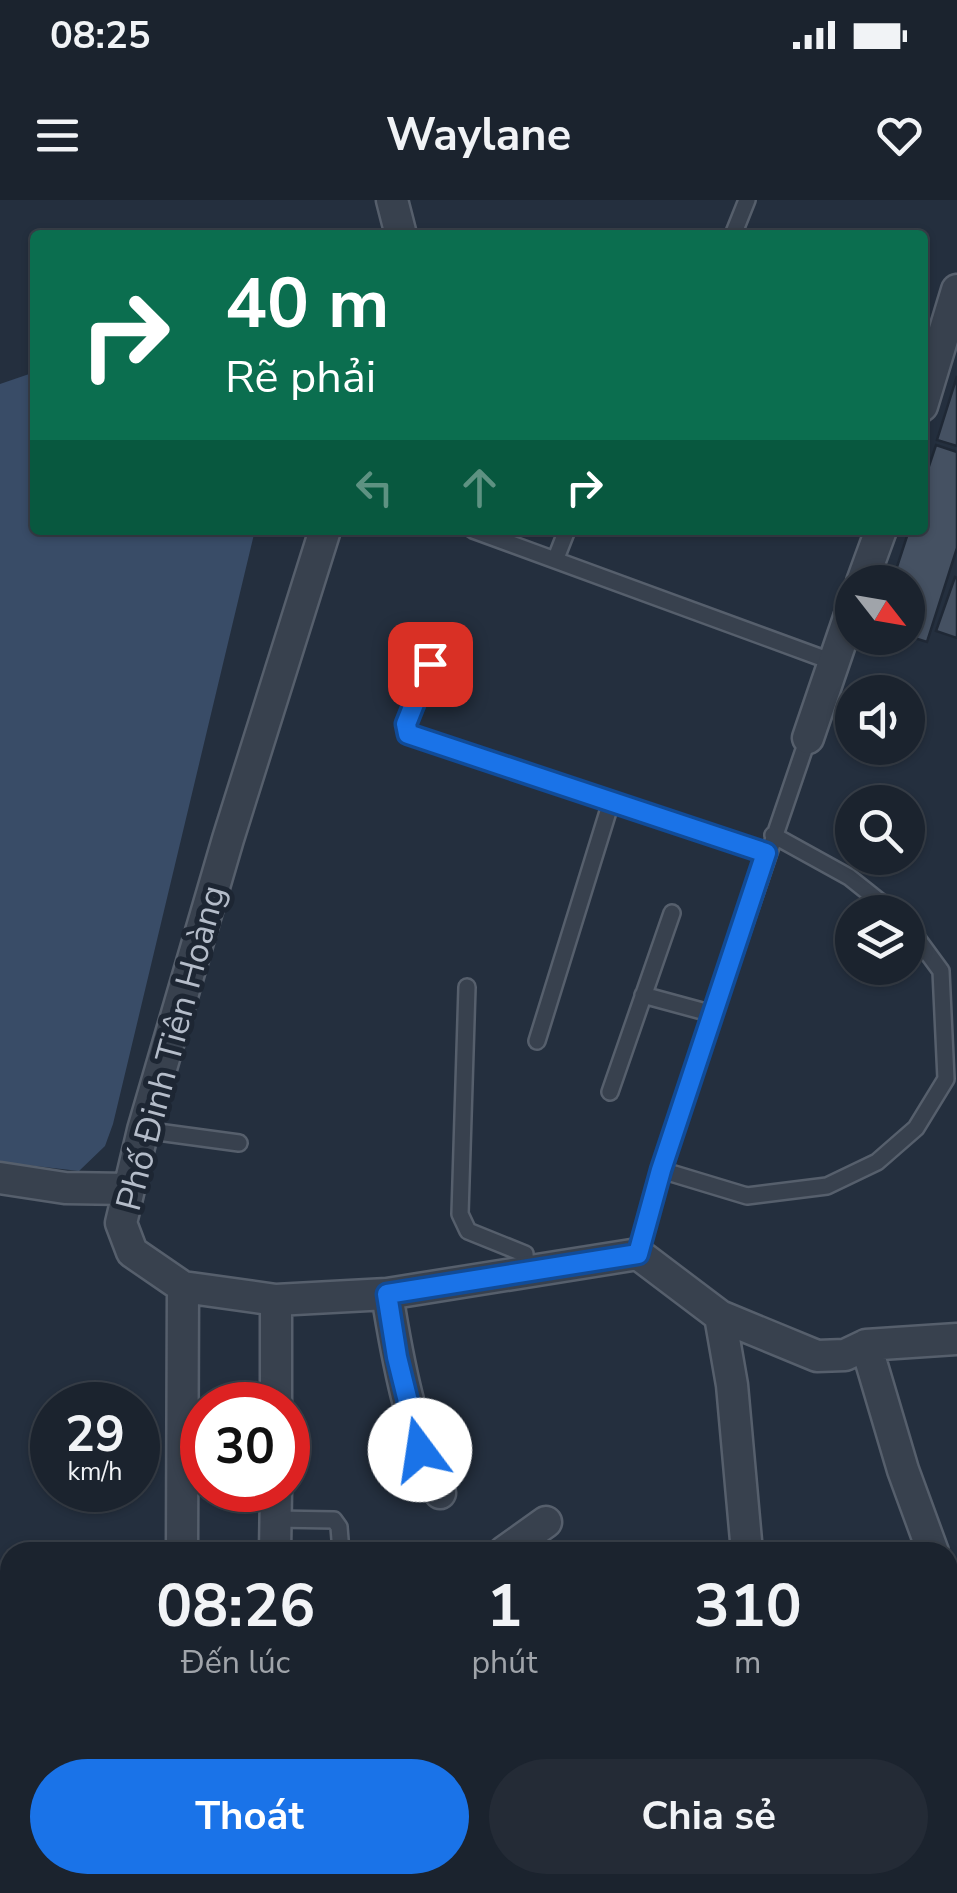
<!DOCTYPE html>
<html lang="vi">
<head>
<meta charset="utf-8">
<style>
  body { margin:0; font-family:"Nunito Sans",sans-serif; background:#242b36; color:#f1f3f6; height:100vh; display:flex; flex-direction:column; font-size:38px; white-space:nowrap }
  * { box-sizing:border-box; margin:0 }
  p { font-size:32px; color:#a0a4aa }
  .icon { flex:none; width:55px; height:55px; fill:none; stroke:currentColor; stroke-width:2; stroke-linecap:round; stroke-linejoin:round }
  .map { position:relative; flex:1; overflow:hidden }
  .side { position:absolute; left:0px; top:1342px; width:958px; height:352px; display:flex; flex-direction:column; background:#1b232e; border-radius:30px 30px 0 0; box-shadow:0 2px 8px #0004,0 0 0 2px #39404a }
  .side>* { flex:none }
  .top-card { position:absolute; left:30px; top:30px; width:898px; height:305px; border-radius:10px; box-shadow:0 2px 8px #0004,0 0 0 2px #39404a; background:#0b6e4f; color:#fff; overflow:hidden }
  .needle { width:65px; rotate:121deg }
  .controls { position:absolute; left:835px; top:365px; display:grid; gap:20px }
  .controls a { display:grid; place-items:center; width:90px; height:90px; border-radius:50%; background:#1b232e; box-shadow:0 2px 8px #0004,0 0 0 2px #39404a; font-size:50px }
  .speed { position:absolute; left:30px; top:1182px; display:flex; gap:20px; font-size:50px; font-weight:700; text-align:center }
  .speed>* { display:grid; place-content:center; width:130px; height:130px; border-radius:50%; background:#1b232e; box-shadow:0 2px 8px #0004,0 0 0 2px #39404a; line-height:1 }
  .speed small { font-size:25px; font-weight:400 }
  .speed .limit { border:15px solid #d22; background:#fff; color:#111 }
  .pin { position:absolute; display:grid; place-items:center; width:85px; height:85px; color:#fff; margin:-42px; border-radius:20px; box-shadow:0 5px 15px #0006 }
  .me { position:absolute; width:110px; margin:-55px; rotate:346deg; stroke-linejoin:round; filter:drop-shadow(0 0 8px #0008) }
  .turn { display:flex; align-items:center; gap:35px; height:210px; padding:0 30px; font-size:45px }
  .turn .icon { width:130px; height:130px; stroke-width:2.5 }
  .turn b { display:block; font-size:70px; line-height:85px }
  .lanes { display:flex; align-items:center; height:95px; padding:0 30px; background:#0003; justify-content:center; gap:50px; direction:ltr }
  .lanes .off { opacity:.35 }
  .eta { display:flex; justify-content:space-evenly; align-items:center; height:170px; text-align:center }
  .eta b { font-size:60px; font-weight:700; line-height:70px }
  .cta { display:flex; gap:20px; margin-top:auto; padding:20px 30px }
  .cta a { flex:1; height:115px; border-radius:60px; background:#1a73e8; color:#fff; font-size:40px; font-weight:700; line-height:115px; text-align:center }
  .cta a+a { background:#242b36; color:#f1f3f6 }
  .status { display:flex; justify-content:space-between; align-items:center; height:70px; padding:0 50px; background:#1b232e; direction:ltr }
  .status svg { height:28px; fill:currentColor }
  header { display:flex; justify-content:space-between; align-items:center; height:130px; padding:0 30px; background:#1b232e; font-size:45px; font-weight:700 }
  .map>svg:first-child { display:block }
  .water { fill:#394c67 }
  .building { fill:#455162; stroke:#1f2835; stroke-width:2.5 }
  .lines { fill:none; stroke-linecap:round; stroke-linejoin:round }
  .lane-casing { stroke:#565f6c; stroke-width:20 }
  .street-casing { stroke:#565f6c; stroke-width:35 }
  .lane { stroke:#38414e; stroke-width:15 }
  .street { stroke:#38414e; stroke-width:30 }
  .route-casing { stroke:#114b97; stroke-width:25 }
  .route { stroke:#1a73e8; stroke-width:18 }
  .labels { text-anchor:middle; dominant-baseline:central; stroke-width:10; stroke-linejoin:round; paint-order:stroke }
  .street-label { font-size:35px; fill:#b4bcc9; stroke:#1d2633 }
</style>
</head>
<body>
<div class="status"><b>08:25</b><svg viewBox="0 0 49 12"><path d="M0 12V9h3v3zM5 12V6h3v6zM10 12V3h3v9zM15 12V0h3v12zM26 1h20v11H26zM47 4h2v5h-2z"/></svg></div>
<header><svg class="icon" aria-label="menu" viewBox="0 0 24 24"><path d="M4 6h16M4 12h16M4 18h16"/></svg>Waylane<svg class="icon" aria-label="heart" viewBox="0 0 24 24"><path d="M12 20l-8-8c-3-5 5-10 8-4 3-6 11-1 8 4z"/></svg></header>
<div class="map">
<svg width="957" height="1693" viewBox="0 0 957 1693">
  <rect width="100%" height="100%" fill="#242f3e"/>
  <!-- water -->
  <path class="water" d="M 35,172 L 35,330 L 255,330 L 113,924 L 105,946 L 79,971 L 0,962 L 0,184 Z"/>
  <!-- building -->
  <path class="building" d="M 957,176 L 957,246 L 937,240 Z
    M 936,245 L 957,252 L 957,348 L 927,442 L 908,436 L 908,382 L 892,382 L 909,330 L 922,330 L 922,287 Z
    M 955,377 L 957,378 L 957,438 L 936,431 Z"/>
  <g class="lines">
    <!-- lane casing -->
    <g class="lane-casing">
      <path id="lane" d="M 733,35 L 747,0
        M 473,330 L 833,462
        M 556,358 L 567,330
        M 442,435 L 406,524 L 408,534 L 766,653
        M 773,635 L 849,677 L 893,712
        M 467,787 L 460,1014 L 468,1031 L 525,1054 L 526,1072
        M 643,795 L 713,814
        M 537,841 L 611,602
        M 610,892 L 672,713
        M 143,930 L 239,943
        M 661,970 L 747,996 L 827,986 L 877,962 L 916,928 L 946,879 L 941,771 L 908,726
        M 638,1054 L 661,970 L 808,538
        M 275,1319 L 334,1320 L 339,1327 L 341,1352"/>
    </g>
    <!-- street casing -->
    <g class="street-casing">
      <path id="street" d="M 392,0 L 401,35
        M 922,206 L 957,90
        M 862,382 L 881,330
        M 808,538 L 852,409
        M 0,978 L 65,988 L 129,989
        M 183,1087 L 276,1100 L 387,1094 L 638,1054 L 720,1116 L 817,1156 L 845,1155 L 866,1145 L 957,1139
        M 387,1094 C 398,1163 411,1230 440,1293
        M 720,1116 L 732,1185 L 747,1352
        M 866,1145 L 903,1270 L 933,1352
        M 276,1205 L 276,1100
        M 182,1352 L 183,1087 L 132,1052 L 121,1023 L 143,930 L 228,639 L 325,330
        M 275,1352 L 276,1290
        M 504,1352 L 546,1322
        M 948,1392 L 948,1451
        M 948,1522 L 957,1577
        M 220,1685 L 221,1693
        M 549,1685 L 552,1693
        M 278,1693 L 306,1685"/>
    </g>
    <!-- lane -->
    <use href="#lane" class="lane"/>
    <!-- street -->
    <use href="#street" class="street"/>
  </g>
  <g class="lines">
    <!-- route casing -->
    <g class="route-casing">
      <path id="route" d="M 420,1250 L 397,1157 L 387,1094 L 638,1054 L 661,970 L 766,653 L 408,534 L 406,524 L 430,464"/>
    </g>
    <!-- route -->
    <use href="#route" class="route"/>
  </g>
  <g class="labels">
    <!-- street labels -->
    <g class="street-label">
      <text transform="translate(171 848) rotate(-75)">Phố Đinh Tiên Hoàng</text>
    </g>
  </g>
</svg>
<div class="controls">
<a><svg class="needle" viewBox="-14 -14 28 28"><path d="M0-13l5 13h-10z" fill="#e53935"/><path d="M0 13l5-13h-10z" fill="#a0a4aa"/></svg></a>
<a><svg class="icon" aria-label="sound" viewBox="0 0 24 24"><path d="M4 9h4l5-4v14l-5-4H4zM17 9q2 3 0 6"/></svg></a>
<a><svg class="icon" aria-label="search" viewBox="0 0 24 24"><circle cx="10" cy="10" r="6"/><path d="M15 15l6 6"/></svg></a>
<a><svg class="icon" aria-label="layers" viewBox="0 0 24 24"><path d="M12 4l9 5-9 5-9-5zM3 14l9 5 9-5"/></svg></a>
</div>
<div class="speed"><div>29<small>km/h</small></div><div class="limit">30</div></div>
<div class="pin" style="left:430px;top:464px;background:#d93025"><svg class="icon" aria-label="arrive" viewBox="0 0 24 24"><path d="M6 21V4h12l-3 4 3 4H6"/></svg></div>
<svg class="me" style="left:420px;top:1250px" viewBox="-20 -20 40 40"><circle r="19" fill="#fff"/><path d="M0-13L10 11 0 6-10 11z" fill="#1a73e8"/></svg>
<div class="top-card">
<div class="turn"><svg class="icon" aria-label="right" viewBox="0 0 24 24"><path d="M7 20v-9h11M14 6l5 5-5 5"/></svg><div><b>40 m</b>Rẽ phải</div></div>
<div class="lanes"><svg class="icon off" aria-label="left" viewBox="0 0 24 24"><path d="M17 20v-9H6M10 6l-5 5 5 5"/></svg><svg class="icon off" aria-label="ahead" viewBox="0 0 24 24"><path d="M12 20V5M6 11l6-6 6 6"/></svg><svg class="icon" aria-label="right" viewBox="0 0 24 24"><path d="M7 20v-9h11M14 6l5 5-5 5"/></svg></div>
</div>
<section class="side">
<div class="eta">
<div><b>08:26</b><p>Đến lúc</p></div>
<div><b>1</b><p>phút</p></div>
<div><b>310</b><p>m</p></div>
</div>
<div class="cta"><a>Thoát</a><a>Chia sẻ</a></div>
</section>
</div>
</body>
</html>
